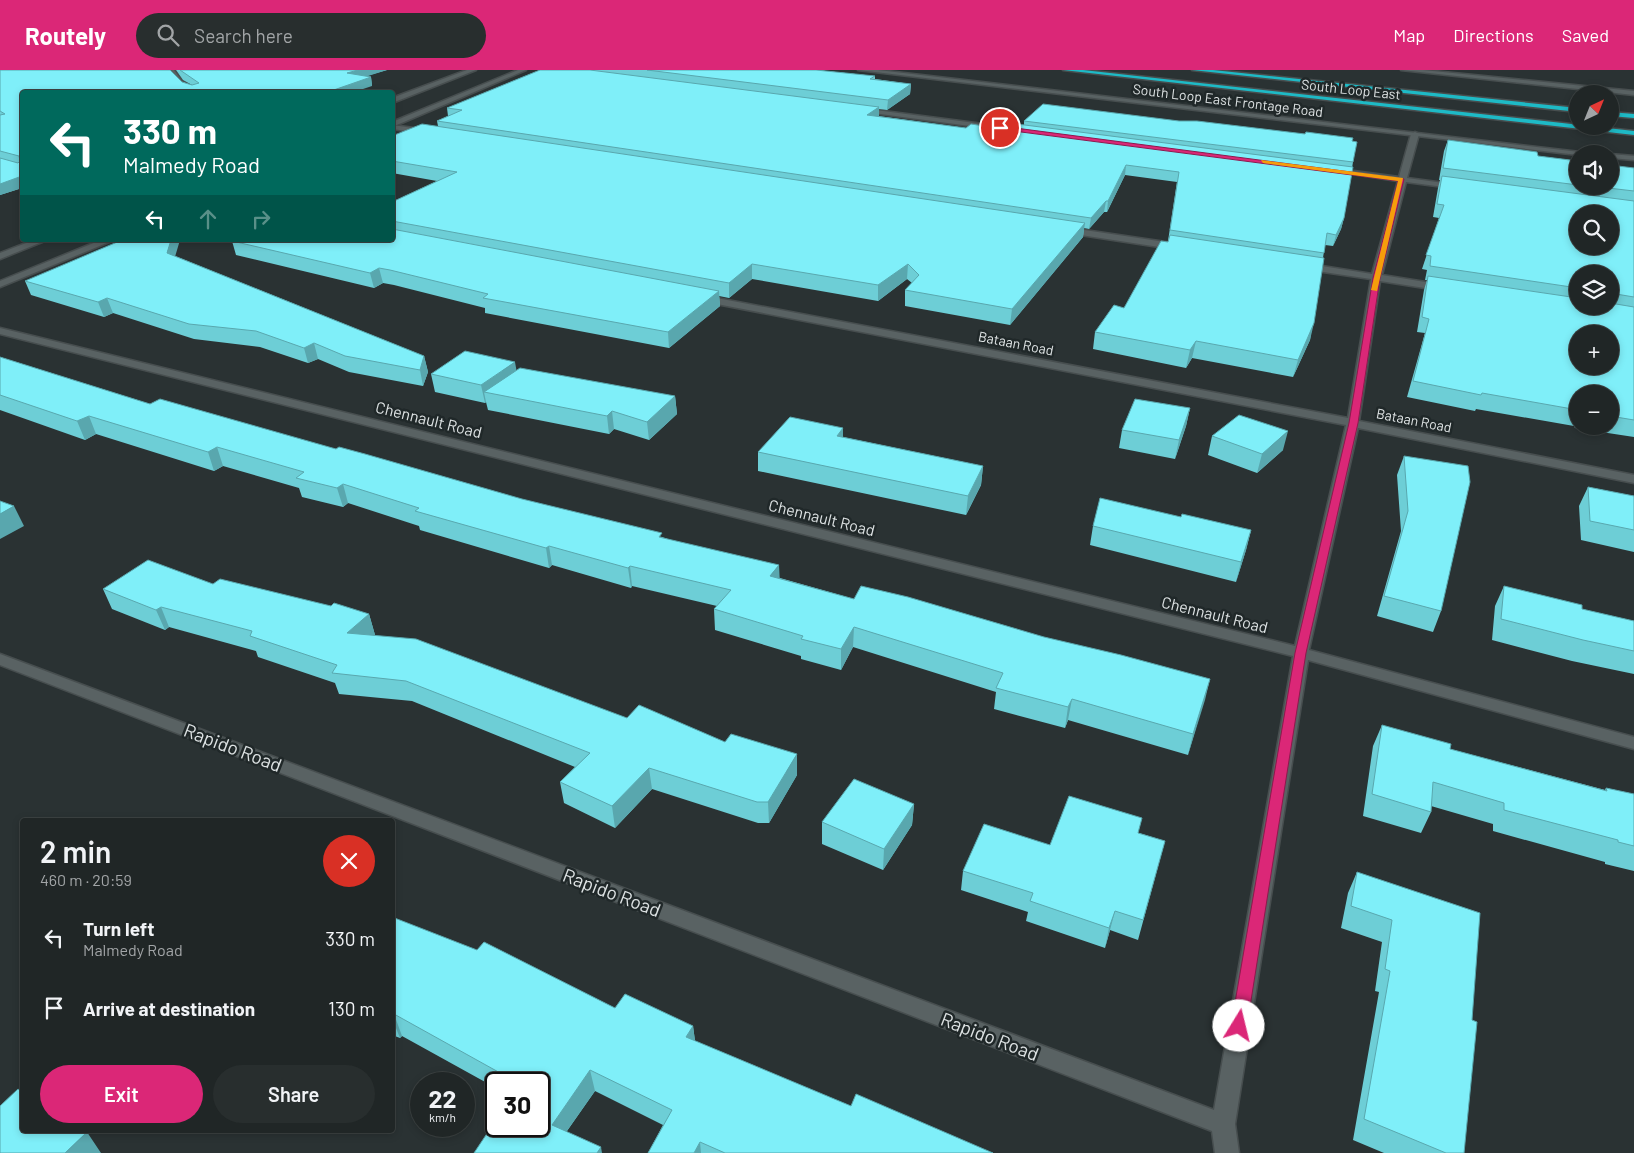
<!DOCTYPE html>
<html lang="en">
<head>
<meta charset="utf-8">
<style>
  body { margin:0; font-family:Barlow,sans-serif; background:#282e2e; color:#f1f3f6; height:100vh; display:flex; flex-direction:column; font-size:19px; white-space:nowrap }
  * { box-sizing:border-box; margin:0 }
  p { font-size:16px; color:#a2a5a7 }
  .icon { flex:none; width:28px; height:28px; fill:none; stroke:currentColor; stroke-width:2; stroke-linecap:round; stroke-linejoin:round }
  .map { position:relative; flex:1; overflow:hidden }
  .panel { position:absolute; left:20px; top:748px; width:375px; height:315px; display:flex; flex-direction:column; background:#202626; border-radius:5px; box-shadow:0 2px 8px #0003,0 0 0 1px #3d4343 }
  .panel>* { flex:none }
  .guide { position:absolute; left:20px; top:20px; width:375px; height:152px; border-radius:5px; box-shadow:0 2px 8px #0003,0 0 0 1px #3d4343; background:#00695c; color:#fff; overflow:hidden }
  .needle { width:32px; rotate:43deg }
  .buttons { position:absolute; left:1569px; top:15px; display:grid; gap:10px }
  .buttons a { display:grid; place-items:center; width:50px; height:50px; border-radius:50%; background:#202626; box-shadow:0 2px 8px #0003,0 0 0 1px #3d4343; font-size:25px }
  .speed { position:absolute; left:410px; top:1002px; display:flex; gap:10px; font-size:25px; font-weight:700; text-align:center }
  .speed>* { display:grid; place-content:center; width:65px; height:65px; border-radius:50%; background:#202626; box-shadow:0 2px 8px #0003,0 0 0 1px #3d4343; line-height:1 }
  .speed small { font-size:12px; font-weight:400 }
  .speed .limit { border:2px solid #111; border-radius:8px; background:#fff; color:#111 }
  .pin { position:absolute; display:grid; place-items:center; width:42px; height:42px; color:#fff; margin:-21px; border:2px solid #fff; border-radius:50%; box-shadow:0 1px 5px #0007 }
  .me { position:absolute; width:55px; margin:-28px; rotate:9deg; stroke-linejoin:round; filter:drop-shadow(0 0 4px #0008) }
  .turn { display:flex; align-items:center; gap:18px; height:105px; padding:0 20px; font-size:22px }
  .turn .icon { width:65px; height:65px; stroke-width:2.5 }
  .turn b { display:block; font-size:35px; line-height:42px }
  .lanes { display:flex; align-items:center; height:48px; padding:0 20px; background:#0003; justify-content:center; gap:25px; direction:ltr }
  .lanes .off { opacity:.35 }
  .round { display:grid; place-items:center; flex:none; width:52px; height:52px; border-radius:26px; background:#282e2e }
  .head { display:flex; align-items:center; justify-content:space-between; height:85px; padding:0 20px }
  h1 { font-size:30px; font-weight:600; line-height:38px }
  .action { display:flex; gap:10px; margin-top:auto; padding:10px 20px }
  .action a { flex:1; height:58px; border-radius:30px; background:#db2777; color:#fff; font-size:20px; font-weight:600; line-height:58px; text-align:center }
  .action a+a { background:#282e2e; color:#f1f3f6 }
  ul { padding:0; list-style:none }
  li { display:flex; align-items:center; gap:15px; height:70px; padding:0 20px }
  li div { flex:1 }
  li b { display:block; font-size:19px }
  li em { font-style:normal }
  header { display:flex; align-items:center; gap:30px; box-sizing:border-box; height:70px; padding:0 25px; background:#db2777; color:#fff }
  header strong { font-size:24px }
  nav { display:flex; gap:28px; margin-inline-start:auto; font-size:18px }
  .search { width:350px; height:45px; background:#282e2e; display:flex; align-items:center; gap:12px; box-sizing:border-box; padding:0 18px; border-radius:28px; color:#a2a5a7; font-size:19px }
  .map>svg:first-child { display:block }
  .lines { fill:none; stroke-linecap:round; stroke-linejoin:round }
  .street-casing { stroke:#474e4f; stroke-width:3 }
  .secondary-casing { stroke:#474e4f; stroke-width:3 }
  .highway-casing { stroke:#474e4f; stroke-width:3 }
  .street { fill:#596263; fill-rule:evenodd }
  .secondary { fill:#596263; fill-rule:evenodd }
  .highway { fill:#1ebac6; fill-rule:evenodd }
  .wall { fill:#6dced6; fill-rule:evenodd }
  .shaded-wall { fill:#59a7ae }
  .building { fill:#7feff9; stroke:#59a7ae; fill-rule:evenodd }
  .route { fill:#db2777; stroke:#8e194d }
  .slow { fill:#f59e0b }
  .labels { text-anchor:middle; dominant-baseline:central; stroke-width:5; stroke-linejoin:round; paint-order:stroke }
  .far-street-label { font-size:14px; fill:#dde2e3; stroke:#202829 }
  .street-label { font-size:16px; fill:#dde2e3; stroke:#202829 }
  .near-street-label { font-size:19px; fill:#dde2e3; stroke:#202829 }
</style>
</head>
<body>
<header>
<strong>Routely</strong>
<div class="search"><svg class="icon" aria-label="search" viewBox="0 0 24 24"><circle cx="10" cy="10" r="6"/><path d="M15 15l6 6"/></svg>Search here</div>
<nav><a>Map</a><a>Directions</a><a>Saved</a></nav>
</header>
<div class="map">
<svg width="1634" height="1083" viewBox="0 0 1634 1083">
  <rect width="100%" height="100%" fill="#2a3233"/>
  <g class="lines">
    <!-- street casing -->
    <g class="street-casing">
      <path id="street" d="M 168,0 L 174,0 L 182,11 L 200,22 C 186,24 176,11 168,0 Z
        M 860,38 L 1030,60 L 1034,62 L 1030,64 L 858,41 Z
        M 392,55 L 428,60 L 432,62 L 428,64 L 392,59 Z
        M 1415,62 L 1419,64 L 1407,108 L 1459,115 L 1463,117 L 1459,119 L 1406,112 L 1382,205 L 1444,215 L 1449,218 L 1444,221 L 1380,211 L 1359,351 L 1634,405 L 1634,413 L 1358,358 L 1309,580 L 1634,667 L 1634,679 L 1308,590 L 1235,1054 L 1239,1083 L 1215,1083 L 1212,1061 L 0,595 L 0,584 L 1214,1040 L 1293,586 L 0,264 L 0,258 L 1295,576 L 1346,355 L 701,231 L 696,228 L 701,225 L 1348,348 L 1371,209 L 1303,199 L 1298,196 L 1303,193 L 1372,204 L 1398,111 L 1327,100 L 1331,98 L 1399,107 L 1411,64 Z
        M 1064,157 L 1179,174 L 1184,177 L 1179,180 L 1061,162 L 1061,158 Z"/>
    </g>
    <!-- secondary casing -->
    <g class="secondary-casing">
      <path id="secondary" d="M 467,0 L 476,0 L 392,33 L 392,28 Z
        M 518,0 L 526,0 L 392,57 L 392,52 Z
        M 858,0 L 878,0 L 1597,84 L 1578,85 Z
        M 1401,0 L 1423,0 L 1634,21 L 1634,25 Z
        M 1610,84 L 1634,86 L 1634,90 L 1610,88 Z
        M 34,170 L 47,170 L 0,189 L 0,183 Z
        M 101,170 L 114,170 L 0,217 L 0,211 Z"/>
    </g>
    <!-- highway casing -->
    <g class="highway-casing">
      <path id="highway" d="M 1063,0 L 1083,0 L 1634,61 L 1634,65 Z
        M 1192,0 L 1213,0 L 1578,38 L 1578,42 Z
        M 1610,42 L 1634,44 L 1634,48 L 1610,46 Z"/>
    </g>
    <!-- street -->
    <use href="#street" class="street"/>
    <!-- secondary -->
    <use href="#secondary" class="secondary"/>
    <!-- highway -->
    <use href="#highway" class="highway"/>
  </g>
  <!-- wall -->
  <path class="wall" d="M 0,0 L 170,1 L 182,12 L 192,15 L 183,10 L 176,0 L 387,0 L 366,6 L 371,7 L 372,16 L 22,22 L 22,118 L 0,125 Z
    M 540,0 L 816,0 L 875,6 L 875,9 L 911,14 L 910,24 L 887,40 L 879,39 L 879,46 L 878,46 L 966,58 L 1011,60 L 1024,55 L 1024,51 L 1179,51 L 1352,71 L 1353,92 L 1344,148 L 1341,159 L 1333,176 L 1325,175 L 1310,270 L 1293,307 L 1192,288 L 1186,298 L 1093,279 L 1095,262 L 1124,238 L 1168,171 L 1177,112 L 1125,105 L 1107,142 L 1104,142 L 1089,159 L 1084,158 L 1083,167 L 1010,255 L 905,236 L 905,220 L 912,213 L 907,209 L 878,231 L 752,209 L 729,228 L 719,226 L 720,236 L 669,278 L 485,243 L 485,238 L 394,215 L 383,213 L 374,218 L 236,185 L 232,171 L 392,170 L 392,132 L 437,111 L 392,103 L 392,66 L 438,56 L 437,51 L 448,46 L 447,38 Z
    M 1448,70 L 1538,86 L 1578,91 L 1578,116 L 1610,116 L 1634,98 L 1634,367 L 1575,358 L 1574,356 L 1476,339 L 1475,341 L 1407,327 L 1425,263 L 1417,262 L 1424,220 L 1427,210 L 1425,210 L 1427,200 L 1422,199 L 1439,148 L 1433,147 L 1438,118 L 1440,110 L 1439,110 L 1444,81 ZM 1578,204 L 1610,204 L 1610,236 L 1578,236 ZM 1578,324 L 1610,324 L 1610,356 L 1578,356 Z
    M 175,186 L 424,286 L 428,302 L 423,316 L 349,302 L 318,289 L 308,293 L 260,277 L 194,269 L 113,243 L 104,247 L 31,225 L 25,211 Z
    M 0,287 L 150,334 L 336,379 L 662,467 L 780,508 L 854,529 L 1044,567 L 1210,609 L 1188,685 L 1068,650 L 1065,658 L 994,639 L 996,622 L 853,577 L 841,600 L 801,589 L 801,586 L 715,560 L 714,539 L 717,536 L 632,516 L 631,518 L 552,495 L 549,498 L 420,460 L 419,456 L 348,433 L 343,437 L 302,427 L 299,418 L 223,396 L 214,401 L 96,364 L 85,370 L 0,340 Z
    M 516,300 L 675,326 L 677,344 L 649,370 L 614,359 L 609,364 L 488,340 L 486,332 L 485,333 L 435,322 L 431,304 Z
    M 1190,338 L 1186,356 L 1175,389 L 1119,378 L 1122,360 Z
    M 843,358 L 843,367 L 983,396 L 981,415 L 966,445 L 758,401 L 758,382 Z
    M 1212,366 L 1283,380 L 1257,403 L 1208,385 Z
    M 1404,386 L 1441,541 L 1433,562 L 1377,546 L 1401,461 L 1397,405 Z
    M 1588,417 L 1634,426 L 1634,482 L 1581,470 L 1579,436 Z
    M 1093,456 L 1251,460 L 1246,480 L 1236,512 L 1090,475 Z
    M 213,514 L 331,536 L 369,544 L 375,565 L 374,565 L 627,648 L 797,705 L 769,753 L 758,753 L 652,719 L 615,758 L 564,733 L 560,712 L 575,697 L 412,631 L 339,624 L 335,613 L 258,587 L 256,581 L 169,557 L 165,560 L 112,539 L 103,519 Z
    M 1504,516 L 1582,539 L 1634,551 L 1634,604 L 1572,591 L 1492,570 L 1495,536 Z
    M 1382,655 L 1450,679 L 1605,720 L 1606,718 L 1634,724 L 1634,801 L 1605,794 L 1605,792 L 1493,761 L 1493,754 L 1431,736 L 1431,742 L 1421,763 L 1363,746 L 1373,676 Z
    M 914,734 L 912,755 L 883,800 L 822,774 L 822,752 Z
    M 1139,763 L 1165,771 L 1138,870 L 1110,860 L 1105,878 L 1026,851 L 1028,842 L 961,820 L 963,801 L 1050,775 Z
    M 1357,802 L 1472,950 L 1464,1083 L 1384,1083 L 1353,1070 L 1379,922 L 1375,921 L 1382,872 L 1341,858 L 1348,823 Z
    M 392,847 L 615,938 L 693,956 L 695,971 L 851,1036 L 993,1083 L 648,1083 L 663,1055 L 595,1021 L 567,1061 L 474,1083 L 539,1014 L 496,1014 L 496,1018 L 402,966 L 400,968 L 392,965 Z"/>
  <!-- shaded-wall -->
  <path class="shaded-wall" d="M 358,0 L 387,0 L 349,12 L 347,3 Z
    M 371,7 L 372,16 L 354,22 L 328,22 Z
    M 911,14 L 910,24 L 887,40 L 888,30 Z
    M 879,37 L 879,46 L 867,54 L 867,45 Z
    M 1126,95 L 1125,105 L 1107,142 L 1108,131 Z
    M 22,106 L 22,118 L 0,125 L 0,114 Z
    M 1106,131 L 1104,142 L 1089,159 L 1091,148 Z
    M 1344,148 L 1341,159 L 1333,176 L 1336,165 Z
    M 1085,153 L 1083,167 L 1010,255 L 1012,239 Z
    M 171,170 L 180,170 L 172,197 L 167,183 Z
    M 752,194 L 752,209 L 729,228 L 729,213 Z
    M 908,194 L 907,209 L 878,231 L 878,215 Z
    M 379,198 L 383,213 L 374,218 L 370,203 Z
    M 719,221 L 720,236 L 669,278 L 668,262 Z
    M 107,228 L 113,243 L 104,247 L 98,232 Z
    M 1314,253 L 1310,270 L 1293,307 L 1298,290 Z
    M 1196,271 L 1192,288 L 1186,298 L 1190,280 Z
    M 314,273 L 318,289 L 308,293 L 304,278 Z
    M 424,286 L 428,302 L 423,316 L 420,300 Z
    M 515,292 L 518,309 L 484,322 L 486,332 L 485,333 L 481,315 Z
    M 675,326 L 677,344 L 649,370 L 647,352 Z
    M 1190,338 L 1186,356 L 1175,389 L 1179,370 Z
    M 612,341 L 614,359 L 609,364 L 607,346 Z
    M 89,346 L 96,364 L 85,370 L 77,351 Z
    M 843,358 L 843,376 L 837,366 Z
    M 1288,361 L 1283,380 L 1257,403 L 1262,384 Z
    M 217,377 L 223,396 L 214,401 L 208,382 Z
    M 983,396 L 981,415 L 966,445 L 968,426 Z
    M 343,414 L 348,433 L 343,437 L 337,418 Z
    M 14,436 L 24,456 L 0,469 L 0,444 Z
    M 1251,460 L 1246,480 L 1236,512 L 1241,492 Z
    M 549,476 L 552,495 L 549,498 L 546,478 Z
    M 779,495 L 780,515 L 770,506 Z
    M 630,496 L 632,516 L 631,518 L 628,498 Z
    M 161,537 L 169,557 L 165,560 L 156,540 Z
    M 369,544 L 375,565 L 354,583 L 347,563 Z
    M 854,557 L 853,577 L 841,600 L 841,579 Z
    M 1210,609 L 1205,630 L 1188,685 L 1193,664 Z
    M 1072,629 L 1068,650 L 1065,658 L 1068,637 Z
    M 797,684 L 797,705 L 769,753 L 768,732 Z
    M 649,698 L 652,719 L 615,758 L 612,736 Z
    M 914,734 L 912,755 L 883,800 L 884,779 Z
    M 1115,841 L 1110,860 L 1105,878 L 1109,858 Z
    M 394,944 L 402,966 L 400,968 L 392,948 L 392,946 Z
    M 693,956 L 696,978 L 686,967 Z
    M 590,1000 L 595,1021 L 557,1075 L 552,1055 Z
    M 87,1062 L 101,1083 L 65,1083 Z
    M 700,1072 L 701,1083 L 694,1083 Z
    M 601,1077 L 602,1083 L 597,1083 Z"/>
  <!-- building -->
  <path class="building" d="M 0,0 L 170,0 L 182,12 L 192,15 L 199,13 L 180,0 L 358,0 L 347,3 L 371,7 L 328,22 L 22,22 L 22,106 L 0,114 L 0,88 L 18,93 L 20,91 L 19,86 L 0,81 L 0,45 L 5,44 L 0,41 Z
    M 540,0 L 590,0 L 879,37 L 867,45 L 966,58 L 971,54 L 1011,60 L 1017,54 L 1353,97 L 1344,148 L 1336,165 L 1327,163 L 1324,183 L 1170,160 L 1179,102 L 1126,95 L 1108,131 L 1106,131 L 1091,148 L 437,51 L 462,40 L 447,38 Z
    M 647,0 L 816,0 L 875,6 L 870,9 L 911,14 L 888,30 Z
    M 1043,34 L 1179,51 L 1197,51 L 1305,64 L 1306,62 L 1353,68 L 1352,71 L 1357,72 L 1353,92 L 1024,51 Z
    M 422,54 L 1085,153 L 1012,239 L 905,220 L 919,205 L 908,194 L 878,215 L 752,194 L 729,213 L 392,151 L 392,132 L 457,102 L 392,91 L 392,66 Z
    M 1448,70 L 1537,82 L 1538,86 L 1578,91 L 1578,115 L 1443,98 Z
    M 1610,95 L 1634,98 L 1634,121 L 1591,116 L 1610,116 Z
    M 1442,106 L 1634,131 L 1634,227 L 1610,223 L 1610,204 L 1578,204 L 1578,218 L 1430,196 L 1431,186 L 1426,185 L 1444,135 L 1437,134 ZM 1578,144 L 1610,144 L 1610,176 L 1578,176 Z
    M 392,159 L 719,221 L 668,262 L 483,228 L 488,224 L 390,200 L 379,198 L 370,203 L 232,171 L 392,170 Z
    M 1170,165 L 1324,188 L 1314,253 L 1298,290 L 1196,271 L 1190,280 L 1095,262 L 1114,235 L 1124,238 L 1161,171 L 1168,172 Z
    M 122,170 L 171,170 L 167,183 L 424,286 L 420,300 L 345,286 L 314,273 L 304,278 L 256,261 L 189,254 L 107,228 L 98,232 L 25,211 Z
    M 1428,206 L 1578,228 L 1578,236 L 1610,236 L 1610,233 L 1634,237 L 1634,350 L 1610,346 L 1610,324 L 1578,324 L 1578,340 L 1482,323 L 1481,325 L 1413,311 L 1429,249 L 1422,247 ZM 1578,264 L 1610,264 L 1610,296 L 1578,296 Z
    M 465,281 L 515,292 L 481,315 L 431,304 Z
    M 0,287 L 150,334 L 160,329 L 336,379 L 339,377 L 365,384 L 522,429 L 662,463 L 659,467 L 779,495 L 770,506 L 854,529 L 861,516 L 908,527 L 1044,567 L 1121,585 L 1210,609 L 1193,664 L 1072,629 L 1068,637 L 996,618 L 1003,603 L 854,557 L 841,579 L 801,569 L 803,566 L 714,539 L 731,520 L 630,496 L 628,498 L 549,476 L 546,478 L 415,441 L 419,438 L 343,414 L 337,418 L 296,408 L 304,402 L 217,377 L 208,382 L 89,346 L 77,351 L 0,325 Z
    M 520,298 L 675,326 L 647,352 L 612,341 L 607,346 L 484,322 Z
    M 1135,329 L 1190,338 L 1179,370 L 1122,360 Z
    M 1239,345 L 1288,361 L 1262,384 L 1212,366 Z
    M 790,347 L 843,358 L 837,366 L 983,396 L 968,426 L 758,382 Z
    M 1404,386 L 1468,396 L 1470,412 L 1441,541 L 1384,526 L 1408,441 Z
    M 1588,417 L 1634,426 L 1634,460 L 1590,451 Z
    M 1100,428 L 1181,447 L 1182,444 L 1251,460 L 1241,492 L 1093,456 Z
    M 0,431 L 14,436 L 0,444 Z
    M 148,490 L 213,514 L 220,509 L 331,536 L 334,533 L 369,544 L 347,563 L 416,569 L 627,648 L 639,635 L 725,672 L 731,664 L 797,684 L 768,732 L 757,732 L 649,698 L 612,736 L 560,712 L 590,683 L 406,611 L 332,603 L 337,595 L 250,566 L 252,561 L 161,537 L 156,540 L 103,519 Z
    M 1504,516 L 1582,535 L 1582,539 L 1634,551 L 1634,581 L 1583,570 L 1501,549 Z
    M 1382,655 L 1451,674 L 1450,679 L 1607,721 L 1606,718 L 1634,724 L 1634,776 L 1618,772 L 1618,770 L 1504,740 L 1504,733 L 1433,712 L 1431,742 L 1372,724 Z
    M 854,709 L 914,734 L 884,779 L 822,752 Z
    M 1069,726 L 1142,748 L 1138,763 L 1165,771 L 1143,850 L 1115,841 L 1109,858 L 1030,831 L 1033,823 L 963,801 L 984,754 L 1050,775 Z
    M 1357,802 L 1480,843 L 1472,950 L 1477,952 L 1464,1083 L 1446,1083 L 1364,1049 L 1390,901 L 1385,899 L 1392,850 L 1351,836 Z
    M 392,847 L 477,880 L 484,872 L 615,938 L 625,924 L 693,956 L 686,967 L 851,1036 L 856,1024 L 993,1083 L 725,1083 L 700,1072 L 694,1083 L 648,1083 L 672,1040 L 590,1000 L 552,1055 L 601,1077 L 597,1083 L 474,1083 L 496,1050 L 496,1056 L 539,1056 L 539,1014 L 520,1014 L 394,944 L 392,946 Z
    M 18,1019 L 22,1022 L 22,1060 L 84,1060 L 87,1062 L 65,1083 L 0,1083 L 0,1036 Z"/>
  <!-- route -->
  <path class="route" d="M 1000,56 L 1404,109 L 1380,208 L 1358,353 L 1306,583 L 1247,956 L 1245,961 L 1239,964 L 1233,961 L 1231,956 L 1295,583 L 1349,353 L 1373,208 L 1398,111 L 998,59 Z"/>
  <!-- slow -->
  <path class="slow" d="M 1261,90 L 1403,108 L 1377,221 L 1371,220 L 1398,111 L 1263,93 Z"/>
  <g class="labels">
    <!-- far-street labels -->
    <g class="far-street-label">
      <text transform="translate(1351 19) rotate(6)">South Loop East</text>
      <text transform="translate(1228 30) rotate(7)">South Loop East Frontage Road</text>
      <text transform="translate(1016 273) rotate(11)">Bataan Road</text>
      <text transform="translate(1414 350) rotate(11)">Bataan Road</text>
    </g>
    <!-- street labels -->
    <g class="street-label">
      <text transform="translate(429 349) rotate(14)">Chennault Road</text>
      <text transform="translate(822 447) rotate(14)">Chennault Road</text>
      <text transform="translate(1215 544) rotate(14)">Chennault Road</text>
    </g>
    <!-- near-street labels -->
    <g class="near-street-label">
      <text transform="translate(233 677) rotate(21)">Rapido Road</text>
      <text transform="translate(612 822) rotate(21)">Rapido Road</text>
      <text transform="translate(990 966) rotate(21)">Rapido Road</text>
    </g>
  </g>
</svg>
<div class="buttons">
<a><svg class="needle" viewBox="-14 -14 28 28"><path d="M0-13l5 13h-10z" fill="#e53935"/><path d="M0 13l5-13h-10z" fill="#a2a5a7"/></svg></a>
<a><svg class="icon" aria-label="sound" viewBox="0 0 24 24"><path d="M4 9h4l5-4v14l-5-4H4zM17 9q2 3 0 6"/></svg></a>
<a><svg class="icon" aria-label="search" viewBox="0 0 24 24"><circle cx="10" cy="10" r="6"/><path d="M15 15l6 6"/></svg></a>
<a><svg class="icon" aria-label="layers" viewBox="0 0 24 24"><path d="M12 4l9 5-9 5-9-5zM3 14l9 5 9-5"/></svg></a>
<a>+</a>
<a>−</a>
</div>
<div class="speed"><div>22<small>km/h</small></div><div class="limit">30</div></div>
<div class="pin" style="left:1000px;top:58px;background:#d93025"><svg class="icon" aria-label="arrive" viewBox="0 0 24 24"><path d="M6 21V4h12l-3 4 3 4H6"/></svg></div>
<svg class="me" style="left:1239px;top:956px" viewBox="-20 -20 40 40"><circle r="19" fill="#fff"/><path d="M0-13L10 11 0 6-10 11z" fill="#db2777"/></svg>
<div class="guide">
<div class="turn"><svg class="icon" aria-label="left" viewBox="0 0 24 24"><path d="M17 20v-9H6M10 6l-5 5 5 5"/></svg><div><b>330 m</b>Malmedy Road</div></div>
<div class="lanes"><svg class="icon" aria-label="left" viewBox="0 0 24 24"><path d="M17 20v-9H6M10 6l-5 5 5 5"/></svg><svg class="icon off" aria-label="ahead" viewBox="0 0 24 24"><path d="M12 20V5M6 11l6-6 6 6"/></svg><svg class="icon off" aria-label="right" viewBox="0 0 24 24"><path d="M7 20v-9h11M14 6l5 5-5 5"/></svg></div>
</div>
<section class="panel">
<div class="head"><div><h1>2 min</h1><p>460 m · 20:59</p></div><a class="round" style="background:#d93025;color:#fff"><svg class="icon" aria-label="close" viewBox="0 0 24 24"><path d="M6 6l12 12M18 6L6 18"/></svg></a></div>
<ul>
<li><svg class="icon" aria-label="left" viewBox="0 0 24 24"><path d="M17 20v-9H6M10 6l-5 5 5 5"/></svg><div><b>Turn left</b><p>Malmedy Road</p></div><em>330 m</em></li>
<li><svg class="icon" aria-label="arrive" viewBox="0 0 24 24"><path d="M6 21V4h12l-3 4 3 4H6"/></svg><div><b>Arrive at destination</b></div><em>130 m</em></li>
</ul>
<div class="action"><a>Exit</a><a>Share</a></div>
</section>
</div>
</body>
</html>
